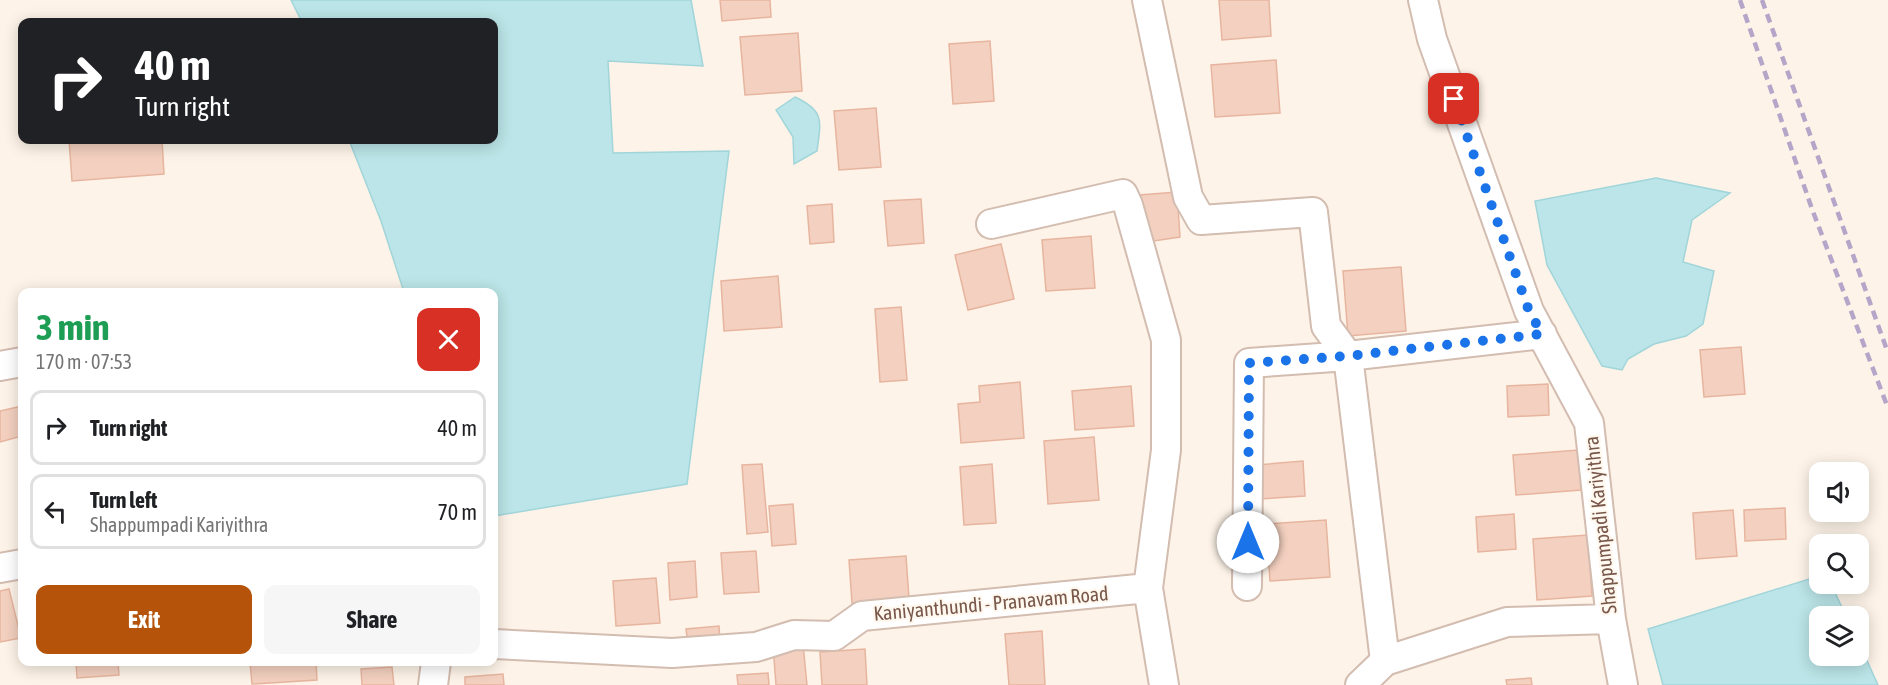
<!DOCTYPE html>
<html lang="en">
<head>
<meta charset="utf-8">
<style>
  body { margin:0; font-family:"Asap Condensed",sans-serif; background:#f6f6f6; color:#202124; height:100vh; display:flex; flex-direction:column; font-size:22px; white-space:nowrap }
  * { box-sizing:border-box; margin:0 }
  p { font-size:20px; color:#757577 }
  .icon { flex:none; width:33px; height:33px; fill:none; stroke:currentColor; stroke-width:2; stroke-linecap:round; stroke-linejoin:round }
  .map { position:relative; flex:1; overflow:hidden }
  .drawer { position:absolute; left:18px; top:288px; width:480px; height:378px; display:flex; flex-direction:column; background:#fff; border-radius:12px; box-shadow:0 3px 15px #0003 }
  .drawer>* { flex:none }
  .guide { position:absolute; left:18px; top:18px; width:480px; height:126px; border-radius:12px; box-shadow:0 3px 15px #0003; background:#202124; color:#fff; overflow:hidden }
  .buttons { position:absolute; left:1809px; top:462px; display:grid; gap:12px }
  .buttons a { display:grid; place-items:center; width:60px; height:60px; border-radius:12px; background:#fff; box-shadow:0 3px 15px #0003; font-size:30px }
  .pin { position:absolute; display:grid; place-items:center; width:51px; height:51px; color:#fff; margin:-26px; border-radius:12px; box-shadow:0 3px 9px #0006 }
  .me { position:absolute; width:66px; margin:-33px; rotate:0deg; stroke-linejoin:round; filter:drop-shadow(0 0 4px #0008) }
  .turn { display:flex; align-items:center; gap:21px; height:126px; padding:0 18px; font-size:27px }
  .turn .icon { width:78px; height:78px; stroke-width:2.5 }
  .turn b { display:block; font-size:42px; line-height:51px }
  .round { display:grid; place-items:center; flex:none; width:63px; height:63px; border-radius:12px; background:#f6f6f6 }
  .headline { display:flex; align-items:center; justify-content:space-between; height:102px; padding:0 18px }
  h1 { font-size:36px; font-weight:700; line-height:45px; color:#1e9e55 }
  .primary-button { display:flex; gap:12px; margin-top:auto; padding:12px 18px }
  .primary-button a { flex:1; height:69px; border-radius:12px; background:#b45309; color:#fff; font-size:24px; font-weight:700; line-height:69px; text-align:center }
  .primary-button a+a { background:#f6f6f6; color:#202124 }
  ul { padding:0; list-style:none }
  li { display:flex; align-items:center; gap:18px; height:75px; margin:0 12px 9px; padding:0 6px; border:3px solid #e0e0e0; border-radius:12px }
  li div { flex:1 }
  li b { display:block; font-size:22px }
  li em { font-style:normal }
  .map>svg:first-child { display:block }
  .water { fill:#bbe5e8; stroke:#a1d5da; stroke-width:1.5 }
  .building { fill:#f3d0bf; stroke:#e7b59f; stroke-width:1.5 }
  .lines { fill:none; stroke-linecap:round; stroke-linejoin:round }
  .street-casing { stroke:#d3bcb0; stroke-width:32 }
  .street { stroke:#fff; stroke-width:28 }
  .rail { stroke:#b5a5c8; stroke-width:4.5; stroke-dasharray:9 6; stroke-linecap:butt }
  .route { stroke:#1a73e8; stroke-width:10; stroke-dasharray:0 18 }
  .labels { text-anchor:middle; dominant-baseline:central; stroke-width:4.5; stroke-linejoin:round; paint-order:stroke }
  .street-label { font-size:20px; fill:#79584b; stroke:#fff8ef }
</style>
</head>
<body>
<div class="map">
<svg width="1888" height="685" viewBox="0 0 1888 685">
  <rect width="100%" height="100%" fill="#fdf3e8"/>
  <!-- water -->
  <path class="water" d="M 291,0 L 691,0 L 703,66 L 608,61 L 613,153 L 729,151 L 687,484 L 494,516 L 494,292 L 404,292 L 381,221 L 349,140 L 494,140 L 494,22 L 302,22 Z
    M 795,97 C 825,111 821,121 817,151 L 794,164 L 793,137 L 776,110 Z
    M 1656,178 L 1730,193 L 1692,220 L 1683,262 L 1714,271 L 1703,324 L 1686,336 L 1654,344 L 1628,359 L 1622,370 L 1602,366 L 1547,265 L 1535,201 Z
    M 1819,576 L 1820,584 L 1831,584 L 1846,616 L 1820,616 L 1820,656 L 1858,656 L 1859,643 L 1878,685 L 1663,685 L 1648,629 Z"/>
  <!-- building -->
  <path class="building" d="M 720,0 L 770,0 L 771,17 L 722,21 Z
    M 1219,0 L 1269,0 L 1271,36 L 1222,40 Z
    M 798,33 L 802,91 L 745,95 L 740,37 Z
    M 990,41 L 994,101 L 953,104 L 949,44 Z
    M 1276,60 L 1280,113 L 1215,117 L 1211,65 Z
    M 876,108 L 881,167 L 839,170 L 834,111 Z
    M 69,140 L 162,140 L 164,174 L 72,181 Z
    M 1177,192 L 1180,237 L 1147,242 L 1139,195 Z
    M 921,199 L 924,243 L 888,246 L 884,201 Z
    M 832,204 L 834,242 L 810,244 L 807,206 Z
    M 1091,236 L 1095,288 L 1046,291 L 1042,240 Z
    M 1001,244 L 1014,299 L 968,310 L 955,255 Z
    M 1401,267 L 1406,331 L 1348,336 L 1343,271 Z
    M 778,276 L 782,327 L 724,331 L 721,281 Z
    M 901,307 L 907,380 L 880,382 L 875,309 Z
    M 1741,347 L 1745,394 L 1704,397 L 1700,350 Z
    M 1020,382 L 1024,438 L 961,443 L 958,404 L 980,402 L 979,386 Z
    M 1548,384 L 1549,415 L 1508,417 L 1507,386 Z
    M 1131,386 L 1134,426 L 1075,430 L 1072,391 Z
    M 22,406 L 22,436 L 0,442 L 0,411 Z
    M 1094,437 L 1099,500 L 1048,504 L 1044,441 Z
    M 1578,450 L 1581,490 L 1516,495 L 1513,455 Z
    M 1303,461 L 1305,496 L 1259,499 L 1256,465 Z
    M 762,464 L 768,532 L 747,534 L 742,465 Z
    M 992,464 L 996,523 L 964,525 L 960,467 Z
    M 793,504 L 796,544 L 772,546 L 769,506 Z
    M 1785,508 L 1786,539 L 1745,541 L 1744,510 Z
    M 1733,510 L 1737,556 L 1696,559 L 1693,513 Z
    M 1514,514 L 1516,549 L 1478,552 L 1476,517 Z
    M 1326,520 L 1330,577 L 1270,581 L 1266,524 Z
    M 1588,535 L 1592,596 L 1537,600 L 1533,539 Z
    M 756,551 L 759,592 L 724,594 L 721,553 Z
    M 906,556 L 909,598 L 852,603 L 849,560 Z
    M 695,561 L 697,597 L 670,600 L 668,563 Z
    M 656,578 L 660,623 L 616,626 L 613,581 Z
    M 9,589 L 21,638 L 0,642 L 0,591 Z
    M 719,626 L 720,641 L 688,644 L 686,629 Z
    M 1042,631 L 1045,685 L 1009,685 L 1005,634 Z
    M 803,644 L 807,685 L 776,685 L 773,646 Z
    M 865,649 L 867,685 L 822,685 L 820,652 Z
    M 76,662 L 118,662 L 119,675 L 77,678 Z
    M 250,662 L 316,662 L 317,680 L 252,684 Z
    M 392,667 L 394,685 L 362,685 L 361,669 Z
    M 768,673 L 769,685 L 738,685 L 737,675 Z
    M 503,674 L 504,685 L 465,685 L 465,677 Z
    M 1531,678 L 1532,685 L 1507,685 L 1506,680 Z"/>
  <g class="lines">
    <!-- street casing -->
    <g class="street-casing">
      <path id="street" d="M 1147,0 L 1188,197 L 1201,220 L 1313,212 L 1326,326 L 1348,356 L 1542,334
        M 1423,0 L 1432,39 L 1529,311 L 1589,423 L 1611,619 L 1623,685
        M 991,224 L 1123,194 L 1128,205 L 1166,340 L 1166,450 L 1148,588
        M 0,366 L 22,362
        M 0,568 L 22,564
        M 1247,586 L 1249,363 L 1348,356 L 1385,661
        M 494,644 L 672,653 L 756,647 L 794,635 L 834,636 L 862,616 L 1148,588 L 1164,685
        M 433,685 L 436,662
        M 1360,685 L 1385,661 L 1507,622 L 1611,619"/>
    </g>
    <!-- street -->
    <use href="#street" class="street"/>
    <!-- rail -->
    <path class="rail" d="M 1740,0 L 1812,209 L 1888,408
      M 1762,0 L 1888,353"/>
  </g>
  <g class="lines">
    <!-- route -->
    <path class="route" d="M 1248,542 L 1249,363 L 1348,356 L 1542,334 L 1529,311 L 1454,99"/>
  </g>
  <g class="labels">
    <!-- street labels -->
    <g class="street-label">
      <text transform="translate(1600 525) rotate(-96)">Shappumpadi Kariyithra</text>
      <text transform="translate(991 603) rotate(-5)">Kaniyanthundi - Pranavam Road</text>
    </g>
  </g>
</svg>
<div class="buttons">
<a><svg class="icon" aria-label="sound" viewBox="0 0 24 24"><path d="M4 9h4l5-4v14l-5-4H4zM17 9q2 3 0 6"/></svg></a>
<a><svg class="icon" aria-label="search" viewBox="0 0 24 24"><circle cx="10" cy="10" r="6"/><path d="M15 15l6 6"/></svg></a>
<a><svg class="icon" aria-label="layers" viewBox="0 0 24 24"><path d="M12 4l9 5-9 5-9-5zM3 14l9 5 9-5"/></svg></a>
</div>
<div class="pin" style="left:1454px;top:99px;background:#d93025"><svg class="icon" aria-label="arrive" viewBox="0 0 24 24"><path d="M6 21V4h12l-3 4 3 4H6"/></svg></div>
<svg class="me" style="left:1248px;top:542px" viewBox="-20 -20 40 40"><circle r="19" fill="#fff"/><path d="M0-13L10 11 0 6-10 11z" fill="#1a73e8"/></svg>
<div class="guide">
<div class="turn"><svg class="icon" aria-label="right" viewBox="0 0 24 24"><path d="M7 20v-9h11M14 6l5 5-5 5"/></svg><div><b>40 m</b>Turn right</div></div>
</div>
<section class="drawer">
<div class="headline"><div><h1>3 min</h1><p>170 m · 07:53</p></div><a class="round" style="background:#d93025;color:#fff"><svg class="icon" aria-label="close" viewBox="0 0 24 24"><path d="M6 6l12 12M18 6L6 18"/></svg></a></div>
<ul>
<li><svg class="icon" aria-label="right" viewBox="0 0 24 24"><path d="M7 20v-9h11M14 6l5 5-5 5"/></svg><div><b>Turn right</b></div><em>40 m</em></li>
<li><svg class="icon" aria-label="left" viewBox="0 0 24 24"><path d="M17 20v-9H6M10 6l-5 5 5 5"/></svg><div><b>Turn left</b><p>Shappumpadi Kariyithra</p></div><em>70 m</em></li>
</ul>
<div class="primary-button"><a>Exit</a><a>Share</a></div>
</section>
</div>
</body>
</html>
